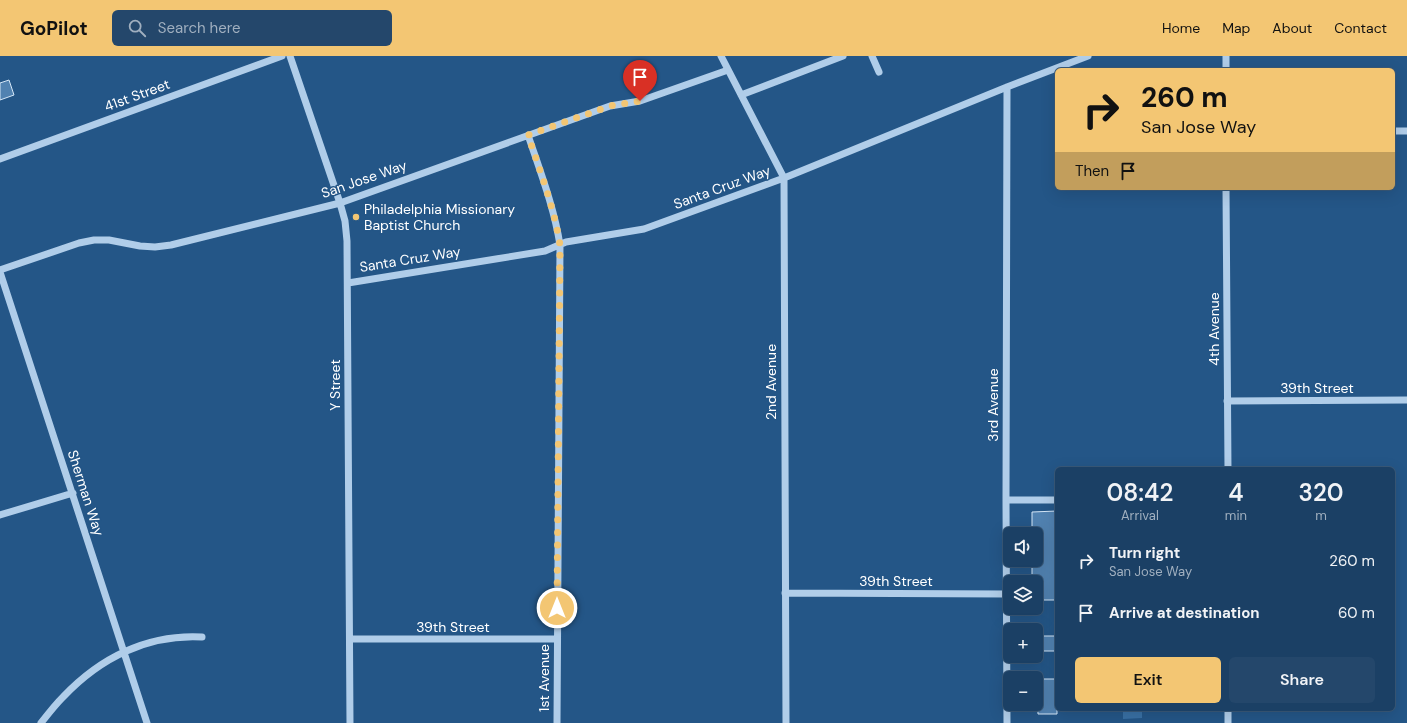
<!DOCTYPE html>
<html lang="en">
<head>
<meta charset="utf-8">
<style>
  body { margin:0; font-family:"DM Sans",sans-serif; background:#24476b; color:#f1f3f6; height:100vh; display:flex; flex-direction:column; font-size:15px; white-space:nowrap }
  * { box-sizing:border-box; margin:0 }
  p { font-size:13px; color:#a0afbf }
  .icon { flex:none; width:22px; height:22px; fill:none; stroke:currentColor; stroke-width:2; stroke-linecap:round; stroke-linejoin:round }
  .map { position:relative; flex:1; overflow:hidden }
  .side { position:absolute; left:1055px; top:411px; width:340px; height:244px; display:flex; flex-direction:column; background:#1b4065; border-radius:6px; box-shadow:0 4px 16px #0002,0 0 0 1px #395979 }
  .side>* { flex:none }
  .banner { position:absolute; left:1055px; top:12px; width:340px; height:122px; border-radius:6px; box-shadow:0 4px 16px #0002,0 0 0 1px #395979; background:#f3c673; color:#111; overflow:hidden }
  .tools { position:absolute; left:1003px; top:471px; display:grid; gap:8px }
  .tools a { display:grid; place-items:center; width:40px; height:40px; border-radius:6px; background:#1b4065; box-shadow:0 4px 16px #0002,0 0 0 1px #395979; font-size:20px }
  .pin { position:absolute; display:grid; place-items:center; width:34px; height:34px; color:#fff; margin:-41px -17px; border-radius:50% 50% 50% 0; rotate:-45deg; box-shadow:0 0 4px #0007 }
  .pin .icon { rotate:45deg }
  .me { position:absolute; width:44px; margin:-22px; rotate:0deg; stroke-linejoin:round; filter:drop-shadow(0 0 3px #0008) }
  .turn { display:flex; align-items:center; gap:14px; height:84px; padding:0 20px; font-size:18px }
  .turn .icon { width:52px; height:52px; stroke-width:2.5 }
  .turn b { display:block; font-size:28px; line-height:34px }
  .then { display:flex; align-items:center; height:38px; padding:0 20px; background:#0003; gap:8px; font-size:15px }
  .eta { display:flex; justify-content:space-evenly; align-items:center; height:68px; text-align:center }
  .eta b { font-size:24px; font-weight:600; line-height:28px }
  .action { display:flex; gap:8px; margin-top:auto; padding:8px 20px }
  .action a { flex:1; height:46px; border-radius:6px; background:#f3c673; color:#111; font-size:16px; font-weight:600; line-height:46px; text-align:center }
  .action a+a { background:#24476b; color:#f1f3f6 }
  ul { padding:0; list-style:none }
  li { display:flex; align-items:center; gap:12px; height:52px; padding:0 20px }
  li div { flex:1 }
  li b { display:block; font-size:15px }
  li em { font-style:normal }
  header { display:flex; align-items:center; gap:24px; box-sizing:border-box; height:56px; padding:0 20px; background:#f3c673; color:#111 }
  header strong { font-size:19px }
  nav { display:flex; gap:22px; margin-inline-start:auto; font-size:14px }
  .search { width:280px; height:36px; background:#24476b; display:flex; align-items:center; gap:10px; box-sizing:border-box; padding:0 14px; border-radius:6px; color:#a0afbf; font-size:15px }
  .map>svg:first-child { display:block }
  .green { fill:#3970a4 }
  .building { fill:#5182b1; stroke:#d4e6f7 }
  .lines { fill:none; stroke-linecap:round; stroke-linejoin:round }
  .minor { stroke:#b0cde9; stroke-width:7 }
  .route { stroke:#f3c673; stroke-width:7; stroke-dasharray:0 12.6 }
  .poi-dot { fill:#f3c673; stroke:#245687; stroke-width:1.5 }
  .labels { text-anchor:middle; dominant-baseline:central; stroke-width:3; stroke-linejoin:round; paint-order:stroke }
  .street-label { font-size:14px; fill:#fff; stroke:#245687 }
  .poi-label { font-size:14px; fill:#fff; stroke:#245687; text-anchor:start }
</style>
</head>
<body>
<header>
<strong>GoPilot</strong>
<div class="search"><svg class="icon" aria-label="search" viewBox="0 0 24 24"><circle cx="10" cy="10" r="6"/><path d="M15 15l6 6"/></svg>Search here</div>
<nav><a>Home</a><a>Map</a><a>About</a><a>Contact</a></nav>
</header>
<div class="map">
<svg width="1407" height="667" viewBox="0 0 1407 667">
  <rect width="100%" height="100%" fill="#245687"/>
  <!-- green -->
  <path class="green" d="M 1123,653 L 1142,653 L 1142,662 L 1123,663 Z"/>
  <!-- building -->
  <path class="building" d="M 9,24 L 14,39 L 0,44 L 0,27 Z
    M 1057,455 L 1057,544 L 1036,544 L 1036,526 L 1032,526 L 1032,504 L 1036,504 L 1037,472 L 1032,472 L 1032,456 Z
    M 1038,580 L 1057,580 L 1057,595 L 1038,595 Z
    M 1037,623 L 1057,623 L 1057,658 L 1038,658 Z"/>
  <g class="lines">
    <!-- minor -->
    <path class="minor" d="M 290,0 L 340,147 L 345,165 L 347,185 L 350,667
      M 721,0 L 784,122 L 786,667
      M 872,0 L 879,16
      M 1226,0 L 1226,14
      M 741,39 L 843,0
      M 1393,75 L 1407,75
      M 528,79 C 540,115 554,151 560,189 L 557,667
      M 0,103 L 282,0
      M 1226,132 L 1228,413
      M 0,214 L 79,187 L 94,184 L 109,184 L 140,190 L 155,191 L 171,189 L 340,147 L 610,50 L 640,45 L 728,14
      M 0,216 L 147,667
      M 348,227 L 545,195 L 566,186 L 644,173 L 784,122 L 1007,31 L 1088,0
      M 1227,345 L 1407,344
      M 1006,444 L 1057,444
      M 0,459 L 73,437
      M 785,537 L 1006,538
      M 350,583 L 557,583
      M 1228,653 L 1228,667
      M 41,667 C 48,658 55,649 63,641 C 100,602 147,578 202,581
      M 1007,667 L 1006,444 L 1007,31"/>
  </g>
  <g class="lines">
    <!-- route -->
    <path class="route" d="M 557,552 L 560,189 C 554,151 540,115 528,79 L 610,50 L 640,45"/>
  </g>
  <!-- markers -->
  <circle class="poi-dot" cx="356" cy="161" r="4"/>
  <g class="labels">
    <!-- street labels -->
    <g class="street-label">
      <text transform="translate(137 39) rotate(-20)">41st Street</text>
      <text transform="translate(364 123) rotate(-19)">San Jose Way</text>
      <text transform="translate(722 131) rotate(-20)">Santa Cruz Way</text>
      <text transform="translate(410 203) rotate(-9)">Santa Cruz Way</text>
      <text transform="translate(1214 273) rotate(-90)">4th Avenue</text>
      <text transform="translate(771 326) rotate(-90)">2nd Avenue</text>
      <text transform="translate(335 329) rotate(-90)">Y Street</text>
      <text x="1317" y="332">39th Street</text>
      <text transform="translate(993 349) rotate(-90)">3rd Avenue</text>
      <text transform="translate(86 437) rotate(72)">Sherman Way</text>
      <text x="896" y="525">39th Street</text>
      <text x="453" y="571">39th Street</text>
      <text transform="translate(544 622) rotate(-90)">1st Avenue</text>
    </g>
    <!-- poi labels -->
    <g class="poi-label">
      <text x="364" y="153">Philadelphia Missionary<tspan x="364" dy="16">Baptist Church</tspan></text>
    </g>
  </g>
</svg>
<div class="tools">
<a><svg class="icon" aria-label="sound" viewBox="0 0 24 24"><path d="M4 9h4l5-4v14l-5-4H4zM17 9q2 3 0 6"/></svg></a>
<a><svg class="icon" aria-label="layers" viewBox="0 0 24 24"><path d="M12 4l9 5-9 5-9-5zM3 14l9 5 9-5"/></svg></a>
<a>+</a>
<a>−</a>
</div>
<div class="pin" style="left:640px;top:45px;background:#d93025"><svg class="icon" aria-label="arrive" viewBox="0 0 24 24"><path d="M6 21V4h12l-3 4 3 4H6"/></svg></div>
<svg class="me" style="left:557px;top:552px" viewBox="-20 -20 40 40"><circle r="17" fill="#f3c673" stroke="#fff" stroke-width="3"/><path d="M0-11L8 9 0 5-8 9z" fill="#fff"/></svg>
<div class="banner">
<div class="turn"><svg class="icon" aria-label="right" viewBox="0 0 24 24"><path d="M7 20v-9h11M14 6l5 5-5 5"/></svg><div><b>260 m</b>San Jose Way</div></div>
<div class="then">Then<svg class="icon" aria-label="arrive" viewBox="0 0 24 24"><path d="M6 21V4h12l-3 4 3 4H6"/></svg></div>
</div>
<section class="side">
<div class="eta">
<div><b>08:42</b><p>Arrival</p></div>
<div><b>4</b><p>min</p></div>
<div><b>320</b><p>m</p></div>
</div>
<ul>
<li><svg class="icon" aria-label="right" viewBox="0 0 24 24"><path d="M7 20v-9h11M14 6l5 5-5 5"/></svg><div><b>Turn right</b><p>San Jose Way</p></div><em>260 m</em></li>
<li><svg class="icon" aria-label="arrive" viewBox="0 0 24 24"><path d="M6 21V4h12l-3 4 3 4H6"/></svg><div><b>Arrive at destination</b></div><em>60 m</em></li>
</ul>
<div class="action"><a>Exit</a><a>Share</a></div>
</section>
</div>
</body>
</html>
